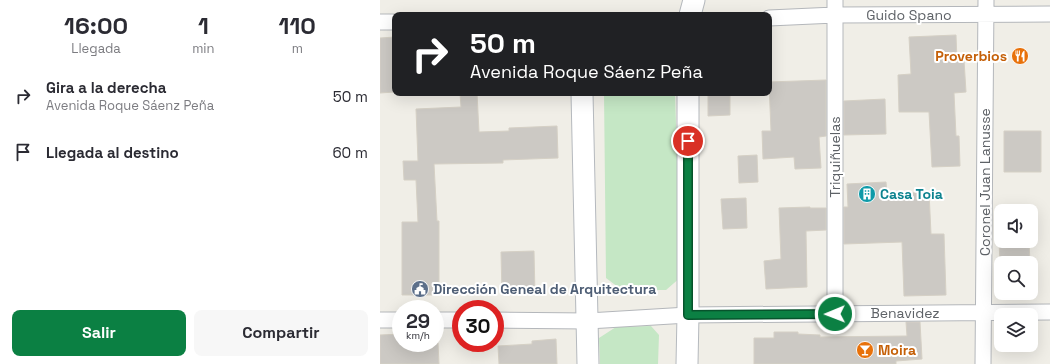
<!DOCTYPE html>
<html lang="es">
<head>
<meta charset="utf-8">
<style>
  body { margin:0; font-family:"Space Grotesk",sans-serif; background:#f7f7f7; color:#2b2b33; height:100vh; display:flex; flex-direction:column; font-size:15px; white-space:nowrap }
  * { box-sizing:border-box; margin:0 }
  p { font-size:13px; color:#7c7c81 }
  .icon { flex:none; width:22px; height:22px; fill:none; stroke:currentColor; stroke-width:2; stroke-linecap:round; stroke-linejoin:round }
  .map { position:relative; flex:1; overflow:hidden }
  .panel { display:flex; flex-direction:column; background:#fff; width:380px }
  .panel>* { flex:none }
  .banner { position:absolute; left:12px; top:12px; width:380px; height:84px; border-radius:8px; box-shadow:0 4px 16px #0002; background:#202124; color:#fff; overflow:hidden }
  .controls { position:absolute; left:614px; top:204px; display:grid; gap:8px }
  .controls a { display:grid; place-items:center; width:44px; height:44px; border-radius:8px; background:#fff; box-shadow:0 4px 16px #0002; font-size:20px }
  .speed { position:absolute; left:12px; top:300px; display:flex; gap:8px; font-size:20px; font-weight:700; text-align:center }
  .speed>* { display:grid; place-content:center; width:52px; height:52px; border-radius:50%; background:#fff; box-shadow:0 4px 16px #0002; line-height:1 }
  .speed small { font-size:10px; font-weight:400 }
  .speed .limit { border:6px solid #d22; background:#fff; color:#111 }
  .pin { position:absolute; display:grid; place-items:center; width:34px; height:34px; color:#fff; margin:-17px; border:2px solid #fff; border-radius:50%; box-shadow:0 1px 4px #0007 }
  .me { position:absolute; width:44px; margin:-22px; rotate:269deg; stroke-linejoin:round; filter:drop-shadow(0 0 3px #0008) }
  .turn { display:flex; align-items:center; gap:14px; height:84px; padding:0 12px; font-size:18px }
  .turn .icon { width:52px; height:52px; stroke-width:2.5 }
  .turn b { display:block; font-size:28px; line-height:34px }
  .eta { display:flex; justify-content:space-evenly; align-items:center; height:68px; text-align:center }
  .eta b { font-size:24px; font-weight:700; line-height:28px }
  .cta { display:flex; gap:8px; margin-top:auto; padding:8px 12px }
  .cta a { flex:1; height:46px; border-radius:8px; background:#0b8043; color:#fff; font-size:16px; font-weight:700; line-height:46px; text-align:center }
  .cta a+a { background:#f7f7f7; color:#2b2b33 }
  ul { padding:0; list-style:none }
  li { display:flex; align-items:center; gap:12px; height:56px; padding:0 12px }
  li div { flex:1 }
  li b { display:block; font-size:15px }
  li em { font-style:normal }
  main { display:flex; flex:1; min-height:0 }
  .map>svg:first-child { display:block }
  .green { fill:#c5e7c5 }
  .building { fill:#ccc9c4; stroke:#d5d0c5 }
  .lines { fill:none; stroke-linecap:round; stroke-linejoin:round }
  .street-casing { stroke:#b4b7bb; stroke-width:17 }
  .secondary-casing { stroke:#b5b9be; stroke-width:23 }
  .street { stroke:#fff; stroke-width:15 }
  .secondary { stroke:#fff; stroke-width:21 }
  .route-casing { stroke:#07532c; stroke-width:10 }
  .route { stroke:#0b8043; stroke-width:7 }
  .labels { text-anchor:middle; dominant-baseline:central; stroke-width:4; stroke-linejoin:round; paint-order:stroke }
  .street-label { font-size:14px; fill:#5e6267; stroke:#fff }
  .food-label { font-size:14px; font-weight:bold; fill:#c56008; stroke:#fff; text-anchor:end }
  .culture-label { font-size:14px; font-weight:bold; fill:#0d838f; stroke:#fff; text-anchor:start }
  .service-label { font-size:14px; font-weight:bold; fill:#4e5e75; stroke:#fff; text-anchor:start }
</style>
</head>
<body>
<main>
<section class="panel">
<div class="eta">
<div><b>16:00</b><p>Llegada</p></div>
<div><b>1</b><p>min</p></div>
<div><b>110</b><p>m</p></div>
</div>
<ul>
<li><svg class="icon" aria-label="right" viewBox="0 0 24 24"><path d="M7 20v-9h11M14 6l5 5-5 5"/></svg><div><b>Gira a la derecha</b><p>Avenida Roque Sáenz Peña</p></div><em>50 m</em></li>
<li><svg class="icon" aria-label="arrive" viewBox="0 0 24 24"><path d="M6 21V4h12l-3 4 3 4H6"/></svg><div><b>Llegada al destino</b></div><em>60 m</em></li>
</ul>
<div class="cta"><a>Salir</a><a>Compartir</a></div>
</section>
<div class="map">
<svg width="670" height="364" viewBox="0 0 670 364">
  <rect width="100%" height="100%" fill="#f0eee7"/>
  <!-- green -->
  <path class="green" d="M 224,93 L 295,93 L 301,277 L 286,290 L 242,290 L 226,278 Z
    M 271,326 L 279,335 L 278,364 L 220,364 L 219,338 L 236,327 Z"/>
  <!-- building -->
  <path class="building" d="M 576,35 L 577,61 L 584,60 L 586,92 L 574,93 L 576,136 L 579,136 L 580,166 L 552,167 L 549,112 L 519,112 L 518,75 L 531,74 L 529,37 Z
    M 15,37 L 15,92 L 0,93 L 0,38 Z
    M 446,80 L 446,136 L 439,137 L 441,168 L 415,169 L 414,157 L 383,159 L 382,131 L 391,131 L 389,82 Z
    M 80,93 L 97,93 L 99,132 L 129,131 L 129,128 L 177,126 L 178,158 L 123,160 L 123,163 L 54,164 L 57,221 L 59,221 L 59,295 L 22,295 L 22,222 L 38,222 L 36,180 L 24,180 L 23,161 L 38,161 L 36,109 L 81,107 Z
    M 328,93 L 350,93 L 350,115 L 328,116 Z
    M 505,99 L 506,134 L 464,135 L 464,101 Z
    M 624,131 L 661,131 L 661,172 L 624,172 Z
    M 377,155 L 378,182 L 359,183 L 358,156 Z
    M 506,182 L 507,194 L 549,192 L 551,234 L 564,234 L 566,295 L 524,296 L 522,242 L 464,244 L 464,207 L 468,207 L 467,184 Z
    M 366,198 L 367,228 L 343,229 L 341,199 Z
    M 430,207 L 430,208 L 446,208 L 446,230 L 426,231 L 427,287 L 386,289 L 384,261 L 401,259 L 399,208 Z
    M 649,241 L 650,263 L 620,263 L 619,242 Z
    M 154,251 L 155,294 L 122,295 L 121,252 Z
    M 526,322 L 540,322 L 542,359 L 516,361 L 516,364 L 374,364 L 374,338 L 394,338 L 394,332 L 418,332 L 418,334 L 440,335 L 440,337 L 527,336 Z
    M 21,334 L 21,343 L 58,343 L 59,364 L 0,364 L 0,335 Z
    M 176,339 L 177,364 L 119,364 L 118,346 L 152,344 L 152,341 Z"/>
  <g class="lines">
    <!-- street casing -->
    <g class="street-casing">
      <path id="street" d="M 389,18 L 455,15 L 670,14
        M 0,22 L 15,22
        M 455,314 L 455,0
        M 0,320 L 21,320
        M 55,320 L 81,320
        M 115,320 L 208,321 L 308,315 L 670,312
        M 603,364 L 606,0"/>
    </g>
    <!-- secondary casing -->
    <g class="secondary-casing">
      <path id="secondary" d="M 310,15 L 314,0
        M 202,93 L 208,364
        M 307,364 L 308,315 L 308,93"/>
    </g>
    <!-- street -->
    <use href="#street" class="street"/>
    <!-- secondary -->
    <use href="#secondary" class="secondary"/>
  </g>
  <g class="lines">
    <!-- route casing -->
    <g class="route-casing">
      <path id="route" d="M 308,141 L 308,315 L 455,314"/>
    </g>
    <!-- route -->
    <use href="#route" class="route"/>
  </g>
  <!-- icons -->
  <defs>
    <g id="restaurant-disc" transform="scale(0.9)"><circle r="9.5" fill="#e8710a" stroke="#fff"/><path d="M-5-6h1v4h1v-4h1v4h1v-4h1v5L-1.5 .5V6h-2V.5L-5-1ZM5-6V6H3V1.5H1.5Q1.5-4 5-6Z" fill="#fff"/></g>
    <g id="building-disc" transform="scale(0.9)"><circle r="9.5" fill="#0f9aa8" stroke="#fff"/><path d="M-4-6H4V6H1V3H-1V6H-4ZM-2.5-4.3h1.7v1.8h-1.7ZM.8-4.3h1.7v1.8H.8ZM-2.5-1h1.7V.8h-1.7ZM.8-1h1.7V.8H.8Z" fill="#fff"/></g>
    <g id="civic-disc" transform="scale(0.9)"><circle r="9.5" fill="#5c6f8a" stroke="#fff"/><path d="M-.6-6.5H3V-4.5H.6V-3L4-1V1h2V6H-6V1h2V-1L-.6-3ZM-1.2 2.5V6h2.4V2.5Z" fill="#fff"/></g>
    <g id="bar-disc" transform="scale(0.9)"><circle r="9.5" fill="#e8710a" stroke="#fff"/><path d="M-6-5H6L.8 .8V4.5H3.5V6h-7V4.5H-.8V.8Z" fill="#fff"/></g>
  </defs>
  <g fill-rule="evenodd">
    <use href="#restaurant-disc" x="640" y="56"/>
    <use href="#building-disc" x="487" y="194"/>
    <use href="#civic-disc" x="40" y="289"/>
    <use href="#bar-disc" x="485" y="350"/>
  </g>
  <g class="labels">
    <!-- street labels -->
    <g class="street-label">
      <text x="529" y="15">Guido Spano</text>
      <text transform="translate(455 157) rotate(-90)">Triquiñuelas</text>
      <text transform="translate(605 182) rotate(-90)">Coronel Juan Lanusse</text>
      <text x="525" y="313">Benavidez</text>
    </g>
    <!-- food labels -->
    <g class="food-label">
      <text x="627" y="56">Proverbios</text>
      <text x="498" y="350" text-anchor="start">Moira</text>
    </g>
    <!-- culture labels -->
    <g class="culture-label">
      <text x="500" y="194">Casa Toia</text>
    </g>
    <!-- service labels -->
    <g class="service-label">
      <text x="53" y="289">Dirección Geneal de Arquitectura</text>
    </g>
  </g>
</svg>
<div class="controls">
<a><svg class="icon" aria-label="sound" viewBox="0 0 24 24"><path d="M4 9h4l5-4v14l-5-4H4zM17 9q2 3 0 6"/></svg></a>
<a><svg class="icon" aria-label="search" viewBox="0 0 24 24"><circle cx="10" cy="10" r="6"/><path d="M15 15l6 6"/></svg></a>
<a><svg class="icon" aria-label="layers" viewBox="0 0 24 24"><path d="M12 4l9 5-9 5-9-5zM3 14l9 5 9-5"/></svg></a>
</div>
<div class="speed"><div>29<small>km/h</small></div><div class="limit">30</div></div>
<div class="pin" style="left:308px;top:141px;background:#d93025"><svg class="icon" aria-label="arrive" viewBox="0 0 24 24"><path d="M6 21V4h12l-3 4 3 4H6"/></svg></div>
<svg class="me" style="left:455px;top:314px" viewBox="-20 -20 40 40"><circle r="17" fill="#0b8043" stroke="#fff" stroke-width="3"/><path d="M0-11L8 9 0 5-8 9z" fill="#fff"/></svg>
<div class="banner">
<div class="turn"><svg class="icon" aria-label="right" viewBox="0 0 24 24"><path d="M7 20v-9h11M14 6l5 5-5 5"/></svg><div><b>50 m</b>Avenida Roque Sáenz Peña</div></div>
</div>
</div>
</main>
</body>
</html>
